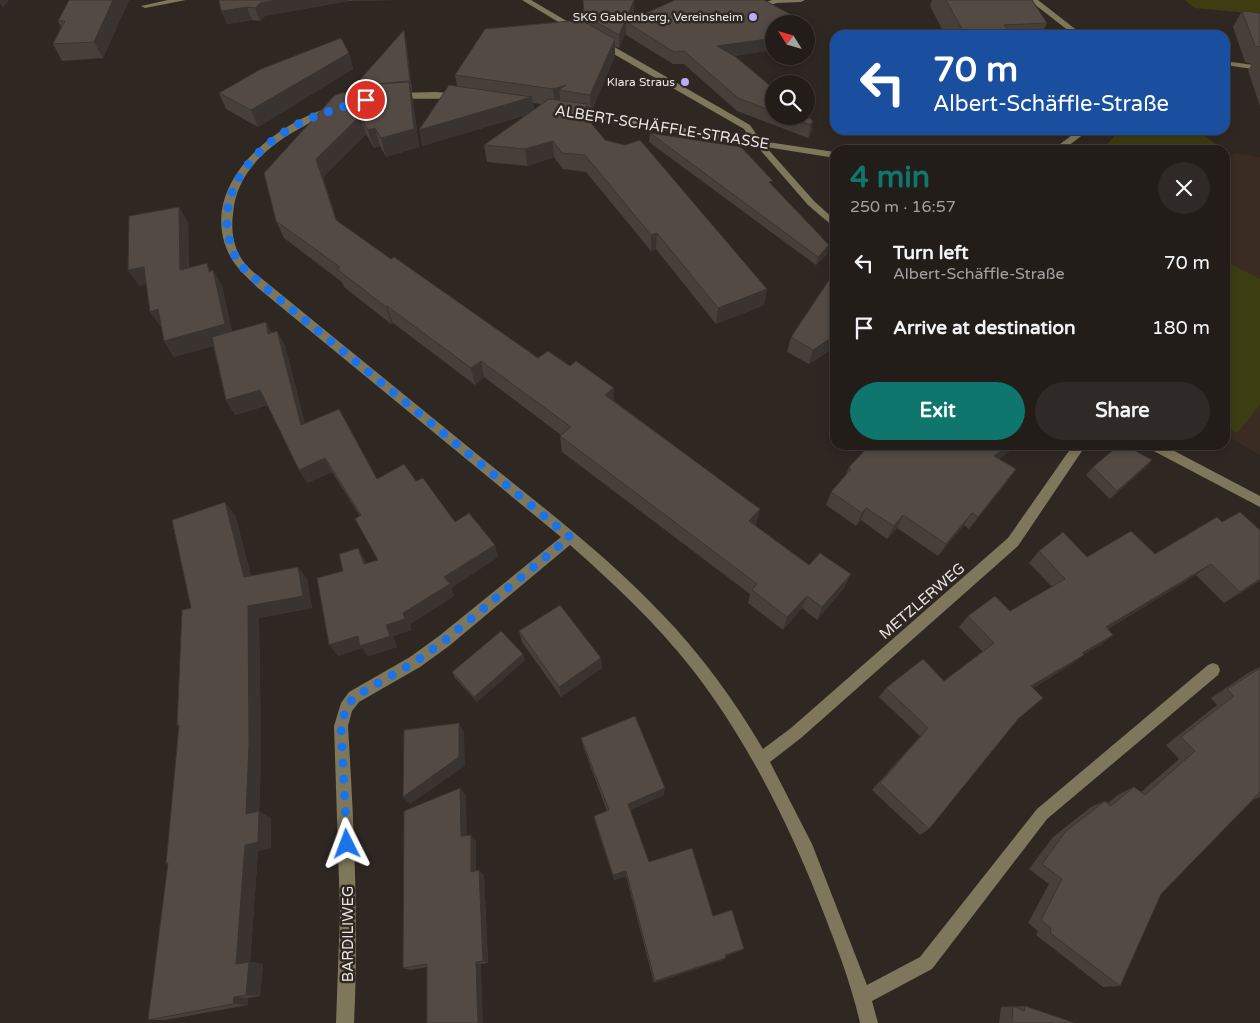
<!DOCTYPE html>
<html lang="en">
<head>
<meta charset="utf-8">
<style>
  body { margin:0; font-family:"Varela Round",sans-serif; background:#2f2a27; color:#f1f3f6; height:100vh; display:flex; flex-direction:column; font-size:19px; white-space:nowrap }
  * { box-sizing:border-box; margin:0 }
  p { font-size:16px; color:#a3a2a2 }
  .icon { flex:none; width:28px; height:28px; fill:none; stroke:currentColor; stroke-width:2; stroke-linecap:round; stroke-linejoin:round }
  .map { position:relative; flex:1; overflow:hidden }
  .panel { position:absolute; left:830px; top:145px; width:400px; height:305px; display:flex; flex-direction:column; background:#231d1a; border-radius:15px; box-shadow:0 2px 8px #0003,0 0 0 1px #403b39 }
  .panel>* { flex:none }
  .top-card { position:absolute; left:830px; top:30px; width:400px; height:105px; border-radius:15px; box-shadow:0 2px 8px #0003,0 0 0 1px #403b39; background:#1a4fa0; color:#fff; overflow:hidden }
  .needle { width:32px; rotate:307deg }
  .fabs { position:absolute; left:765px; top:15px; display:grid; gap:10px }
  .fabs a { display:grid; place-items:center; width:50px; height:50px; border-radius:50%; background:#231d1a; box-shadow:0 2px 8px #0003,0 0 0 1px #403b39; font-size:25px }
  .pin { position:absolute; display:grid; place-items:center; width:42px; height:42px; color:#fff; margin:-21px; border:2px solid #fff; border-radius:50%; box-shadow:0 1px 5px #0007 }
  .me { position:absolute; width:55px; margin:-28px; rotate:357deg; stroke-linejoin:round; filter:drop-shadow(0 0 4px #0008) }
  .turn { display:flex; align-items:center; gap:18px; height:105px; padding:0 20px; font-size:22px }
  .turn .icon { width:65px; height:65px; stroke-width:2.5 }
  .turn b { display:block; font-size:35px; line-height:42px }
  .round { display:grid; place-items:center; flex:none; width:52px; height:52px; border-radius:26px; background:#2f2a27 }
  .summary { display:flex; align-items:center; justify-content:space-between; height:85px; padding:0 20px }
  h1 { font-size:30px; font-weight:700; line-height:38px; color:#0f766e }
  .primary-button { display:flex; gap:10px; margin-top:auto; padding:10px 20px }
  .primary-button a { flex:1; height:58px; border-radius:30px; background:#0f766e; color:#fff; font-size:20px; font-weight:700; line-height:58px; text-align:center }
  .primary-button a+a { background:#2f2a27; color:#f1f3f6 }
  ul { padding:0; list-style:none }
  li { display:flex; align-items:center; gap:15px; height:65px; padding:0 20px }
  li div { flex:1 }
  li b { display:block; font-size:19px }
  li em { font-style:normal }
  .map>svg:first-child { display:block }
  .built { fill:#3a2c23 }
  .green { fill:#3c3d11 }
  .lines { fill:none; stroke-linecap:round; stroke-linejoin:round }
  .minor { fill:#7e775b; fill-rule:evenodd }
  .wall { fill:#47403a; fill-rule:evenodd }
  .shaded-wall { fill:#3a3430 }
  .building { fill:#534a44; stroke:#3a3430 }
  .route { stroke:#1a73e8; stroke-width:9; stroke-dasharray:0 16.2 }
  .poi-dot { fill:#b8abf7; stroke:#2f2722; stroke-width:2 }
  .labels { text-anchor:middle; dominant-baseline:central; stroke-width:5; stroke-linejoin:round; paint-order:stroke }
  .far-poi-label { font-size:12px; fill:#ebe6e2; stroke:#2f2722; text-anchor:end }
  .street-label { font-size:15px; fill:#ebe6e2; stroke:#2f2722 }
</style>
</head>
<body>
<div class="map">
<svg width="1260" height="1023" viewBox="0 0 1260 1023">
  <rect width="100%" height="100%" fill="#2f2722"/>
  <!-- built -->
  <path class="built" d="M 1235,153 L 1260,157 L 1260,455 L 1225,435 L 1225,164 Z"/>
  <!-- green -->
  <path class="green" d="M 1185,0 L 1260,0 L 1260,14 L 1194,8 Z
    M 1119,130 L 1195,130 L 1230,153 L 1225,159 L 1225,150 L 1103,150 Z
    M 1225,261 L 1260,279 L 1260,405 L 1237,433 L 1225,426 Z"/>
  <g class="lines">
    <!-- minor -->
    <path class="minor" d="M 168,0 L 186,0 L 145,8 L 141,6 Z
      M 522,0 L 531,0 L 582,30 L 575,32 Z
      M 772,0 L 805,0 L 801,2 L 777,3 L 764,7 L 764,3 Z
      M 1029,0 L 1038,0 L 1083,35 L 1074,35 Z
      M 598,41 L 604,41 L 750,125 L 761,141 L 835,152 L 835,158 L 766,147 L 814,201 L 835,220 L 835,228 L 808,205 L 756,145 L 568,115 L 568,111 L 571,110 L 751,139 L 744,129 L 598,45 Z
      M 1225,61 L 1260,66 L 1260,70 L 1225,65 Z
      M 436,92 L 459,94 L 463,97 C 459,100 406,98 395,99 L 391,96 L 395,93 Z
      M 331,107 L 334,108 L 334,112 C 289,131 237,160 233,214 C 231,229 233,245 241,258 C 247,268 257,275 266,282 C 338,341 411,400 483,459 C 544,508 607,556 661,613 C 701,654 734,700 763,749 L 791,728 L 1008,538 L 1073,445 L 1086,445 L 1018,546 L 801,738 L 770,762 L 812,844 L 867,985 L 920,957 L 1037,809 L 1208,665 L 1213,663 L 1218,665 L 1220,670 L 1218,675 L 1047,819 L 932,969 L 872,1001 L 878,1023 L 860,1023 C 852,987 839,953 826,919 C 792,830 750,744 692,669 C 656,623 613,583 570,545 L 449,646 L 420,667 L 359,702 L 352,711 L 348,726 C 354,825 359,924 354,1023 L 336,1023 L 340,912 L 334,726 L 341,703 L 349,692 L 410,657 L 439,636 L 561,537 L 258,288 C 248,278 237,269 230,256 C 195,188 272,124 331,107 Z
      M 1079,130 L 1089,130 L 1063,150 L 1052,150 Z
      M 1146,445 L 1163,445 L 1260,496 L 1260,507 L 1148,448 Z"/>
  </g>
  <!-- wall -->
  <path class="wall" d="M 129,0 L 103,58 L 62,61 L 53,44 L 61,27 L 58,21 Z
    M 219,0 L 401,0 L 348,1 L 265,16 L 260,21 L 252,20 L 227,24 Z
    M 583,0 L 634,0 L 634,13 L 631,20 L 803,21 L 802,24 L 774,24 L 766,51 L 734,56 L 774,89 L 774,116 L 806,116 L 813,121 L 811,133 L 808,138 L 737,111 L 684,64 L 673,64 L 626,35 L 626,32 L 619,48 L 615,46 L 615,56 L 591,112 L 587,111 L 587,119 L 605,140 L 767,289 L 764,305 L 716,324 L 656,249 L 651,251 L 586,172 L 563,169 L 554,157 L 527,166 L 487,162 L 484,145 L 526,115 L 422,146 L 457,86 L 455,75 L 584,22 ZM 533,103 L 541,104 L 534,110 Z
    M 932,0 L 1032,0 L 1047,23 L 1042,35 L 945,35 L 930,6 Z
    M 1242,11 L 1260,13 L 1260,106 L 1248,70 L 1252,64 L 1245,62 L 1233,27 Z
    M 406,39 L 412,91 L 411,91 L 413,100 L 419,147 L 386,157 L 380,146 L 374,148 L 366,134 L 323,177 L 337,221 L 391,259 L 538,358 L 614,401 L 760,509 L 756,524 L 755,525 L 809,565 L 844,588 L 817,620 L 802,608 L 783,630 L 748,603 L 750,594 L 562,452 L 560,436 L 561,435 L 484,377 L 475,385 L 393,323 L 391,324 L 344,287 L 342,282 L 284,238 L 276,221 L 350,91 Z
    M 349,53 L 353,69 L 258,127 L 226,109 L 219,93 Z
    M 650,133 L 772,185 L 827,254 L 816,265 L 649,142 Z
    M 179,207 L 188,223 L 189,267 L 211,271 L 213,270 L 222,286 L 232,332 L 266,322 L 271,333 L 277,331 L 285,346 L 305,424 L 377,479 L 416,481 L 455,522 L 498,557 L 451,588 L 454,596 L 410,624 L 411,630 L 393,636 L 397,647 L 368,656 L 362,648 L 338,656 L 343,571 L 358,548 L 366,564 L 378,560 L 360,516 L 332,472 L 307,483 L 268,405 L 235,415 L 226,400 L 213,346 L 174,357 L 164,341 L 161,327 L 150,312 L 146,284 L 139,286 Z
    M 835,271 L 835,347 L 809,364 L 787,352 L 791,337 Z
    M 877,448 L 999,459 L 1007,482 L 969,529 L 964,525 L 938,556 L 897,528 L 887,539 L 861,520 L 856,526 L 826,505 L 831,492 L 846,475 L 849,467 Z
    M 1152,460 L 1145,468 L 1110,499 L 1086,475 L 1093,467 Z
    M 235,515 L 251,576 L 298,567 L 307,579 L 312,608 L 259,618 L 261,753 L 259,811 L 271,818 L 271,848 L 258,851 L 250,962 L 263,964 L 260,996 L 248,998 L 248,1005 L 165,1020 L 148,1020 L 168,864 L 166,864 L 191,608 Z
    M 1217,517 L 1260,581 L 1224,603 L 1196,575 L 1108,629 L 1113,635 L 1100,645 L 1084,654 L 1072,664 L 1033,688 L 1018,719 L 929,829 L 920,835 L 872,790 L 920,736 L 879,697 L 886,688 L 944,681 L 983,652 L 959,627 L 968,616 L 1010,611 L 1052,587 L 1029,563 L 1039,551 L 1087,557 L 1155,554 Z
    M 519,631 L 601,658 L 602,668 L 561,697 L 522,642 Z
    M 523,654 L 525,660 L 477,702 L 455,678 L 452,672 Z
    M 1260,667 L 1260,797 L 1253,800 L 1161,894 L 1120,986 L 1103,987 L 1036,935 L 1038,931 L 1028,923 L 1049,884 L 1029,869 L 1053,837 L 1091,807 L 1105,801 L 1108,803 L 1119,794 L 1134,787 L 1141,792 L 1179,759 L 1166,745 L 1217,705 L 1211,698 L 1248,673 Z
    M 581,738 L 664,795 L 630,810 L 649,862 L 713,916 L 740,951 L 725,956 L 723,960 L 654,983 L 626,876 L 614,880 L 595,822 L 594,816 L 607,811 L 583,746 Z
    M 466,795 L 466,835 L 476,841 L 476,871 L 484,875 L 488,963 L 481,964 L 427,967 L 411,970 L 403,968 Z
    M 1025,1006 L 1075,1023 L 999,1023 L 1001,1007 Z"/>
  <!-- shaded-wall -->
  <path class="shaded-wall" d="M 0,0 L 9,0 L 3,8 L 0,3 Z
    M 113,0 L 129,0 L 103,58 L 94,42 Z
    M 278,0 L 348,0 L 348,1 L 265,16 L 260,21 L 255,8 L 260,3 Z
    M 634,0 L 634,13 L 629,24 L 626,22 L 626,32 L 619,48 L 619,35 Z
    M 247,7 L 252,20 L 227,24 L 221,11 Z
    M 404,30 L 406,39 L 412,91 L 410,82 Z
    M 774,36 L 774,47 L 766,51 L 715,59 L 717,46 Z
    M 615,39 L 615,56 L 591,112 L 590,95 Z
    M 349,53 L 353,69 L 258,127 L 251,110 Z
    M 409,81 L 413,100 L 419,147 L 386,157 L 381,138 Z
    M 566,85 L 559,90 L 561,105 L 555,106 L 553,89 Z
    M 532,97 L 534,113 L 422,146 L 419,130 Z
    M 587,104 L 588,120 L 583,113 Z
    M 360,116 L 366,134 L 323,177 L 342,238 L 336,220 L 316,159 Z
    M 813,121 L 811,133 L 808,138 L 810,125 Z
    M 375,128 L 380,146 L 374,148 L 368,130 Z
    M 553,141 L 554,157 L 527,166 L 525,149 Z
    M 179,207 L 188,223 L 189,286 L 180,270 Z
    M 657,233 L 656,249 L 651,251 L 651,235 Z
    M 829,245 L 827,254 L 816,265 L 818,257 Z
    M 207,263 L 215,278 L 213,270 L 222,286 L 234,340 L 174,357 L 164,341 L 209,272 Z
    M 144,267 L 154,283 L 139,286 L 128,270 Z
    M 767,289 L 764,305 L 716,324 L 718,308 Z
    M 387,306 L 393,323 L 391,324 L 386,307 Z
    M 158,309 L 161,327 L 150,312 Z
    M 266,322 L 274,337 L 268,334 Z
    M 277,331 L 285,346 L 309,439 L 301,425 Z
    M 835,335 L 835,347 L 809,364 L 813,350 Z
    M 481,361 L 484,377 L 475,385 L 471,368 Z
    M 614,388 L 614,404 L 605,395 Z
    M 260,390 L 269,404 L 235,415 L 226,400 Z
    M 1009,445 L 1018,445 L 986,469 L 994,456 Z
    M 325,458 L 332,472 L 307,483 L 299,470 Z
    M 1152,460 L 1145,468 L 1110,499 L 1117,491 Z
    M 1016,469 L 1007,482 L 969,529 L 978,517 Z
    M 225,502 L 235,515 L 255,590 L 244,577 Z
    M 866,508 L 861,520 L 856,526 L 862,513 Z
    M 760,509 L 756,524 L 746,535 L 749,521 Z
    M 972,513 L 964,525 L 938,556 L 946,544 Z
    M 903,515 L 897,528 L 887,539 L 894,526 Z
    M 495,545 L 498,557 L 451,588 L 454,596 L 410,624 L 411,630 L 393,636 L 397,647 L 368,656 L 362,648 L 338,656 L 329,645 L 386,625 L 403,613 L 444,577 Z
    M 358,548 L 365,560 L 371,576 L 364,564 Z
    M 1211,564 L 1196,575 L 1094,637 L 1106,627 Z
    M 298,567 L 307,579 L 312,608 L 259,618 L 261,753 L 259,820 L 246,814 L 248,606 Z
    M 851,574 L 844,588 L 817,620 L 822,607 Z
    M 1260,579 L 1260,581 L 1224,603 L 1240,592 Z
    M 807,596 L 802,608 L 783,630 L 787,617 Z
    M 1113,635 L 1100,645 L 1070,662 L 1082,653 Z
    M 523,654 L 525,660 L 477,702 L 474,697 Z
    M 1084,655 L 1072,664 L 1020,695 L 1031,686 Z
    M 601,658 L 602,668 L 561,697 L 559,687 Z
    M 459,723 L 464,732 L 465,766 L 410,804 L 403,797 Z
    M 460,788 L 466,795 L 467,842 L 461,836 Z
    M 665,788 L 664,795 L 628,811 L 628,804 Z
    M 259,811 L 271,818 L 271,848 L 258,851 L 250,962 L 263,964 L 260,996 L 246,995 L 236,964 L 245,845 Z
    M 471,835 L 476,841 L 476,876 L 471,872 Z
    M 479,870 L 484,875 L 488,963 L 483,961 Z
    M 626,871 L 626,876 L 614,880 L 613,875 Z
    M 744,949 L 740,951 L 722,958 L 725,955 Z
    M 726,958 L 723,960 L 654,983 L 655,981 Z
    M 476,962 L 481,964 L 483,1023 L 478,1023 Z
    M 234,997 L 248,998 L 248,1005 L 233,1004 Z"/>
  <!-- building -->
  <path class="building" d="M 69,0 L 113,0 L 94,42 L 53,44 L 65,21 L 58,21 Z
    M 219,0 L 278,0 L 260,3 L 255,8 L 247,7 L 221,11 Z
    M 583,0 L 634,0 L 619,35 L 584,15 Z
    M 675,0 L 764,0 L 803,21 L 797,24 L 774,24 L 774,36 L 768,39 L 717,46 L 736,57 L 774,89 L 774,112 L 738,98 L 684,51 L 674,52 L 626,22 Z
    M 946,0 L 1032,0 L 1047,23 L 1004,25 L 1013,35 L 965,35 Z
    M 1242,11 L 1260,13 L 1260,47 L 1255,46 Z
    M 581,20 L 615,39 L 590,95 L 559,90 L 566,85 L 553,89 L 455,75 L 485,29 Z
    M 404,30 L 410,82 L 376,84 L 350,91 Z
    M 341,38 L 349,53 L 251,110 L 219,93 L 261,69 Z
    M 409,81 L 414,129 L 381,138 L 375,128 L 368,130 L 360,116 L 316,159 L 336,220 L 391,259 L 394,257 L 538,358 L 548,351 L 570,366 L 576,361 L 614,388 L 605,395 L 760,509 L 749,521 L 809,565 L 820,553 L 851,574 L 822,607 L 807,596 L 787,617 L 752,590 L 757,584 L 560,436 L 571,427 L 481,361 L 471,368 L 387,306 L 386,307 L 337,269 L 340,267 L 276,221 L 264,173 L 335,95 L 376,84 Z
    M 449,85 L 532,97 L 419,130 Z
    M 549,99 L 587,104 L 583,113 L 605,140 L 625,145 L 640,140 L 767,289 L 718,308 L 657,233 L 651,235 L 585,155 L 562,153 L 553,141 L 525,149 L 484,145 Z
    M 806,115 L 813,121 L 810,125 L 786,116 L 806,116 Z
    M 650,133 L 741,147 L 773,181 L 769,182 L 829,245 L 818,257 Z
    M 179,207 L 180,270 L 207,263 L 209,272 L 213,270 L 225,324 L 164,341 L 158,309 L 150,312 L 144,267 L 128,270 L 129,216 Z
    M 835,271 L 835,335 L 813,350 L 791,337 Z
    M 266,322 L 268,334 L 277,331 L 301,425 L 339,409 L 377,479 L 404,464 L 416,481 L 423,478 L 455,522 L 469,513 L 495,545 L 444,577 L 450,584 L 403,613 L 405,619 L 386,625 L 390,636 L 360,646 L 358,636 L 329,645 L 317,578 L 343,571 L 339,554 L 358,548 L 364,564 L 378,560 L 355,519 L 361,515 L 325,458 L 299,470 L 260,390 L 226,400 L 212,337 Z
    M 870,445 L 872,445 L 877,448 L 880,445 L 1009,445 L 994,456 L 1016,469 L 978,517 L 972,513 L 946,544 L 903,515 L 894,526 L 866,508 L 862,513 L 831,492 L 851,469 L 849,467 Z
    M 1119,445 L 1125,445 L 1152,460 L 1117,491 L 1093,467 Z
    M 225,502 L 244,577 L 298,567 L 303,596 L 248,606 L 249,745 L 246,814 L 259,811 L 258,842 L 245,845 L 236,964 L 249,962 L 246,995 L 234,997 L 233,1004 L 148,1020 L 168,863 L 166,864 L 179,725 L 177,726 L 182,610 L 191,608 L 172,520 Z
    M 1240,512 L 1260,530 L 1260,579 L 1240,592 L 1211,564 L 1106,627 L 1113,635 L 1082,653 L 1084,655 L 1031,686 L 1043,698 L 1018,719 L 929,829 L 880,783 L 928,728 L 886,688 L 923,659 L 944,681 L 994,643 L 968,616 L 995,596 L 1010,611 L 1065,579 L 1039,551 L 1063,532 L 1087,557 L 1131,531 L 1155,554 L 1217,517 L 1222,522 Z
    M 560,605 L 601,658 L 559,687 L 519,631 Z
    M 501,631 L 523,654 L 474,697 L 452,672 Z
    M 1260,668 L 1260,792 L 1161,894 L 1120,986 L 1050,933 L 1051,928 L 1041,920 L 1062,879 L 1042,864 L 1066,831 L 1105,801 L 1111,806 L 1134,787 L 1145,795 L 1195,751 L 1181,737 L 1234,696 L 1227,689 Z
    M 635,716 L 665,788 L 628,804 L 649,862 L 692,848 L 713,916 L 732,910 L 744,949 L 725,955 L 726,958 L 655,981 L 626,871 L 613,875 L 594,816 L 609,810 L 581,738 Z
    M 459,723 L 459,757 L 403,797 L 404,730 Z
    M 460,788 L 461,836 L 471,835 L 471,872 L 479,870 L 483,961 L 476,962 L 478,1023 L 427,1023 L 427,964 L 403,968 L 404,811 Z
    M 1013,1006 L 1024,1011 L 1025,1006 L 1075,1023 L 1012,1023 Z"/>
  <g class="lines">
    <!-- route -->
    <path class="route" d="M 347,844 L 341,726 L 346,708 L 354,697 L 415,662 L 444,641 L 570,537 L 262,285 C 255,278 246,272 240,264 C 232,253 228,238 227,225 C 224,178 265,140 304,121 C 324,112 345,106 366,100"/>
  </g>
  <!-- markers -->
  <g class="poi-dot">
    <circle cx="753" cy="17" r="5"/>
    <circle cx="685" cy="82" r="5"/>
  </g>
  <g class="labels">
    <!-- far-poi labels -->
    <g class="far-poi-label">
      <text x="743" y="17">SKG Gablenberg, Vereinsheim</text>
      <text x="675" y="82">Klara Straus</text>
    </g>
    <!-- street labels -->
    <g class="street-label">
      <text transform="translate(662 127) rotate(9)">ALBERT-SCHÄFFLE-STRASSE</text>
      <text transform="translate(922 601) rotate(-41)">METZLERWEG</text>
      <text transform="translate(348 934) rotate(-90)">BARDILIWEG</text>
    </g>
  </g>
</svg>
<div class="fabs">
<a><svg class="needle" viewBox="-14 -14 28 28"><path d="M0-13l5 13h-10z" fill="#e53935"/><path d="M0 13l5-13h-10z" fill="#a3a2a2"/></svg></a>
<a><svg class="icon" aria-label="search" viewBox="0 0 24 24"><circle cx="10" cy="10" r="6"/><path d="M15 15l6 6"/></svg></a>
</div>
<div class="pin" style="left:366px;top:100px;background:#d93025"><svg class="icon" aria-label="arrive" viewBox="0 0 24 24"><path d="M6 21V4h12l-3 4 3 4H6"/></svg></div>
<svg class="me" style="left:347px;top:844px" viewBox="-20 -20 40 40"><path d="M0-17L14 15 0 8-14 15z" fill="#1a73e8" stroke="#fff" stroke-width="4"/></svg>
<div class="top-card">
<div class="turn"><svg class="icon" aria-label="left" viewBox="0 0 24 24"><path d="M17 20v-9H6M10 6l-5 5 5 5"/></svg><div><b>70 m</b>Albert-Schäffle-Straße</div></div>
</div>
<section class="panel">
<div class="summary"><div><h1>4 min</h1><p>250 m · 16:57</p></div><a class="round"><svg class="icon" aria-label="close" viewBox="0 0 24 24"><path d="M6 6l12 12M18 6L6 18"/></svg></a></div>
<ul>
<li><svg class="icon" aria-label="left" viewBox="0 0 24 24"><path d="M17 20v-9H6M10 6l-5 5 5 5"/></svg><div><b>Turn left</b><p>Albert-Schäffle-Straße</p></div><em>70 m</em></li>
<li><svg class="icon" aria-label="arrive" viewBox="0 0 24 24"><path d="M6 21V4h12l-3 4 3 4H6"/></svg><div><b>Arrive at destination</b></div><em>180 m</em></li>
</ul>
<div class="primary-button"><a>Exit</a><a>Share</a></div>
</section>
</div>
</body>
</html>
